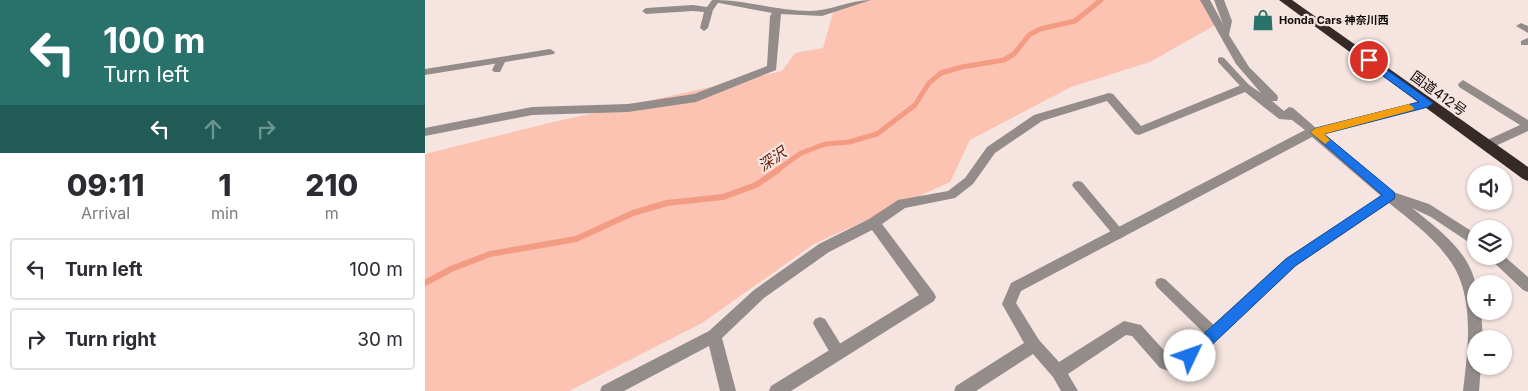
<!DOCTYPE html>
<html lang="en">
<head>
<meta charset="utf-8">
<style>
  body { margin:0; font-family:Inter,"Noto Sans JP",sans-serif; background:#f2f2f3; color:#2b2b33; height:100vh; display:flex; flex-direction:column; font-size:19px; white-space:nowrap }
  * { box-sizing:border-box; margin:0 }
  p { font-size:16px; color:#7c7c81 }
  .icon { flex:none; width:28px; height:28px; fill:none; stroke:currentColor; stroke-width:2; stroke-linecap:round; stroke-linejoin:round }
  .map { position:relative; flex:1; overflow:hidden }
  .sheet { display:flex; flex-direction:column; background:#fff; width:425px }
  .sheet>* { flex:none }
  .guide { background:#29726b; color:#fff; overflow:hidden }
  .fabs { position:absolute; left:1042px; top:165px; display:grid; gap:10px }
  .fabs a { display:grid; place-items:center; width:45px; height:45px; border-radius:50%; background:#fff; box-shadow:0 1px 4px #0004; font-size:25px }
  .pin { position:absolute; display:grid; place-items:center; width:42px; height:42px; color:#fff; margin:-21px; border:2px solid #fff; border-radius:50%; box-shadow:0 1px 5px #0007 }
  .me { position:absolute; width:55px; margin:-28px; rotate:48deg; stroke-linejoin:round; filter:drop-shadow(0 0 4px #0008) }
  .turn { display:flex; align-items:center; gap:18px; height:105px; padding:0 20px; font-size:22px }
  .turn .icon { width:65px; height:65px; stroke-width:2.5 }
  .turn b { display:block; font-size:35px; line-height:42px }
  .lanes { display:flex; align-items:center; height:48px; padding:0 20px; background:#0003; justify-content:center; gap:25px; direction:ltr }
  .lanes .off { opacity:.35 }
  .eta { display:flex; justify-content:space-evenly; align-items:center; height:85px; text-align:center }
  .eta b { font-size:30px; font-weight:800; line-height:35px }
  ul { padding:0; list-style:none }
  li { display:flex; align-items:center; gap:15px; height:62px; margin:0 10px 8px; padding:0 10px; border:2px solid #e1e1e2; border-radius:5px }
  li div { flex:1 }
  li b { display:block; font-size:19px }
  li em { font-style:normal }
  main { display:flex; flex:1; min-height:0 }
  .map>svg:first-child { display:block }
  .green { fill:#fcc2b2 }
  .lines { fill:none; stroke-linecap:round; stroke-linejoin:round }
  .stream-far1 { stroke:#f39c83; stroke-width:5 }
  .stream { stroke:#f39c83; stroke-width:6 }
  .lane { fill:#938c8a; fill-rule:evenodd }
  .street { fill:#938c8a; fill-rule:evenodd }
  .highway { fill:#362a27; fill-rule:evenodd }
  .route { fill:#1a73e8; stroke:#114b97 }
  .slow { fill:#f59e0b }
  .labels { text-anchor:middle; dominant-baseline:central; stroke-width:4.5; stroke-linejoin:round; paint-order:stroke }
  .far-poi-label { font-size:11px; font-weight:bold; fill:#100b09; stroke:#f5e4e0; text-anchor:start }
  .street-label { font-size:14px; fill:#100b09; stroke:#f5e4e0 }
  .water-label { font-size:15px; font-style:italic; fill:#661b04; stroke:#f5e4e0 }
</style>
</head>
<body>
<main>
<section class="sheet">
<div class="guide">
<div class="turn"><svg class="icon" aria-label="left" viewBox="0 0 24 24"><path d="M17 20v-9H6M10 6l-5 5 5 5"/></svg><div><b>100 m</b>Turn left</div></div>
<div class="lanes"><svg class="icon" aria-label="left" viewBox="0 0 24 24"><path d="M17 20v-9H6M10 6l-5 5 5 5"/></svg><svg class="icon off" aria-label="ahead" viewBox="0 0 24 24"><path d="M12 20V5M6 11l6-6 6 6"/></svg><svg class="icon off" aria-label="right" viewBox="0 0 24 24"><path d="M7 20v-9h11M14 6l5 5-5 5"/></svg></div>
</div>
<div class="eta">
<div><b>09:11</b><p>Arrival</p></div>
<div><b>1</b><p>min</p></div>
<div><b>210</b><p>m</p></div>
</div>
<ul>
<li><svg class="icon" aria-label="left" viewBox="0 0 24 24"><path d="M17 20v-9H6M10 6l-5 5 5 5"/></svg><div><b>Turn left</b></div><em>100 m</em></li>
<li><svg class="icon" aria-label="right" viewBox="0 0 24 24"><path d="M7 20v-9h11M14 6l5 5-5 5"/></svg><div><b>Turn right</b></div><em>30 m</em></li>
</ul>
</section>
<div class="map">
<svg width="1103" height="391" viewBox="0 0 1103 391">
  <rect width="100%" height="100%" fill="#f5e4e0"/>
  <!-- green -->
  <path class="green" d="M 445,0 L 784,0 L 792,24 L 725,62 L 646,87 L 545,140 L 525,182 L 389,244 L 277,323 L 144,391 L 0,391 L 0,154 L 120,124 L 357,71 L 370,53 L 398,48 L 409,9 Z"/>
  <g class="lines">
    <!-- stream-far1 -->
    <path class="stream-far1" d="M 351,171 L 376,153 L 400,144 L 424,142 L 452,134 L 490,105 L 504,83 L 516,73 L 537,67 L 579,60 L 589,54 L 604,35 L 615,29 L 650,21 L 676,0"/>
    <!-- stream -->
    <path class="stream" d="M 0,283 L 26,269 L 65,254 L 151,239 L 208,213 L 242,203 L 298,197 L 331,185 L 353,170"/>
    <!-- lane -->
    <path class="lane" d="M 287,0 L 295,0 L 288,10 L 283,28 L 279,31 L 275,28 L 279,12 L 268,11 L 221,14 L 217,11 L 221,8 L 268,5 L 282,7 Z
      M 76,57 L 81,60 L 75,72 L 69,72 L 67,70 L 73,58 Z
      M 796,57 L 799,58 L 824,85 L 826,87 L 824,89 L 818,89 L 793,62 L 793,58 Z
      M 653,181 L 657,182 L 698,231 L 700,234 L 698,237 L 694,239 L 690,237 L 649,188 L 647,185 L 649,182 Z
      M 736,278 L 740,279 L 794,330 L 796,334 L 794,338 L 789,340 L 784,338 L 732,287 L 730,283 L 732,279 Z
      M 395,317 L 400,319 L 418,348 L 420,353 L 418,358 L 413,359 L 408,358 L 390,327 L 388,323 L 390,319 Z"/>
    <!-- street -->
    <path class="street" d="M 289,0 C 322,0 353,11 385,11 C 406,11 424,0 446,0 L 397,16 L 356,14 L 351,70 L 271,102 L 203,112 L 107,115 L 0,136 L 0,128 L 107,107 L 203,104 L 269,94 L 342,66 L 345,16 L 347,13 L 294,3 Z
      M 775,0 L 785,0 L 798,24 L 789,0 L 799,0 L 807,21 L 804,35 L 824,67 L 852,95 L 853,98 L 852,101 L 847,101 L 859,111 L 864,107 L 868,108 L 891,128 L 1003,99 L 1007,100 L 1008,103 L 1007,106 L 899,134 L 968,192 L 1004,204 L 1051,234 L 1051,247 L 1006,217 L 987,208 C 1012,228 1047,253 1051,288 C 1052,295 1051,304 1051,311 L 1056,311 L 1058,339 L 1051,339 L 1051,366 L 1056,366 L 1054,391 L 1038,391 C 1043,349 1051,294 1023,258 C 1007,236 985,220 964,203 L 871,266 L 758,372 L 753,374 L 735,368 L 707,336 L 701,335 L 643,374 L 653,391 L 636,391 L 628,377 L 608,354 L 551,391 L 529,391 L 531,386 L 599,343 L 577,304 L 586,283 L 880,130 L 867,120 L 854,119 L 820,92 L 714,135 L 710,134 L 682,101 L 617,121 L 570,153 L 548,184 L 530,198 L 480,208 L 457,224 L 509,293 L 511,297 L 509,301 L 366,391 L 344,391 L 346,386 L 494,295 L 447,230 L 404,252 L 339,298 L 297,338 L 311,391 L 295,391 L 284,346 L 199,391 L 175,391 L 177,386 L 284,331 L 329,290 L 394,244 L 444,219 L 473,200 L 523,191 L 540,178 L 562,147 L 609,115 L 684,93 L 688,94 L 716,126 L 821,83 L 836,93 L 811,64 ZM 887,137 L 956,196 L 861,258 L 751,359 L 745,357 L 716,325 L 699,321 L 634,362 L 614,340 L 591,303 L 596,291 Z
      M 1096,23 L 1103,26 L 1103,33 L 1091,26 Z
      M 1103,38 L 1103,45 L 1096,45 L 1096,41 Z
      M 125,49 L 130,52 L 129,54 L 0,75 L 0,69 Z
      M 1038,80 L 1103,120 L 1103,131 L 1066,148 L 1058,148 L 1056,145 L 1058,142 L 1095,125 L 1034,87 L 1033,84 Z
      M 1062,256 L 1079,256 L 1103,277 L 1103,292 L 1098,290 Z"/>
    <!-- highway -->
    <path class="highway" d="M 854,0 L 867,0 L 1103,167 L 1103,181 L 1098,179 Z"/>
  </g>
  <!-- route -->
  <path class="route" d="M 944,57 L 1008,103 L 1003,107 L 899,134 L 969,192 L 970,196 L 969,199 L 870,266 L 770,361 L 765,362 L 760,361 L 758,356 L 760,351 L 861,259 L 957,195 L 885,132 L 891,128 L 994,102 L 940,63 L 939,60 Z"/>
  <!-- slow -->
  <path class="slow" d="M 984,104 L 989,108 L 988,110 L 899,134 L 905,140 L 900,144 L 885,132 L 891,128 Z"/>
  <!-- icons -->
  <defs>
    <g id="shop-bare" transform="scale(1.725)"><path d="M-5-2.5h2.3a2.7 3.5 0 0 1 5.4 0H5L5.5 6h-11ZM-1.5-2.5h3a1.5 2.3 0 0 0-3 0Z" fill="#29726b" stroke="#f5e4e0" stroke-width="2.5" paint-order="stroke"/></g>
  </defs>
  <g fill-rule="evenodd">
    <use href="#shop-bare" x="838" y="20"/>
  </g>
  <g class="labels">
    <!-- far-poi labels -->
    <g class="far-poi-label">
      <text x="854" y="20">Honda Cars 神奈川西</text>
    </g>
    <!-- street labels -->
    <g class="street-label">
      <text transform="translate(1014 93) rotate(36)">国道412号</text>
    </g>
    <!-- water labels -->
    <g class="water-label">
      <text transform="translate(347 159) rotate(-35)">深沢</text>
    </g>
  </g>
</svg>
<div class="fabs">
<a><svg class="icon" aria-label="sound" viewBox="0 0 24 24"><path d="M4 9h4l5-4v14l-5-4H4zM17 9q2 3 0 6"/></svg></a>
<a><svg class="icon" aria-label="layers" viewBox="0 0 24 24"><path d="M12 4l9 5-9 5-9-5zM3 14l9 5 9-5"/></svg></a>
<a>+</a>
<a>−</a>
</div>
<div class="pin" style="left:944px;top:60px;background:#d93025"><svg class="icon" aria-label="arrive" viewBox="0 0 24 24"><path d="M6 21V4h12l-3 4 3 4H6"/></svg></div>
<svg class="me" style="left:765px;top:356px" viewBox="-20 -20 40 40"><circle r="19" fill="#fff"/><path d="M0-13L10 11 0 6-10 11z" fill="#1a73e8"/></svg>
</div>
</main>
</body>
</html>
